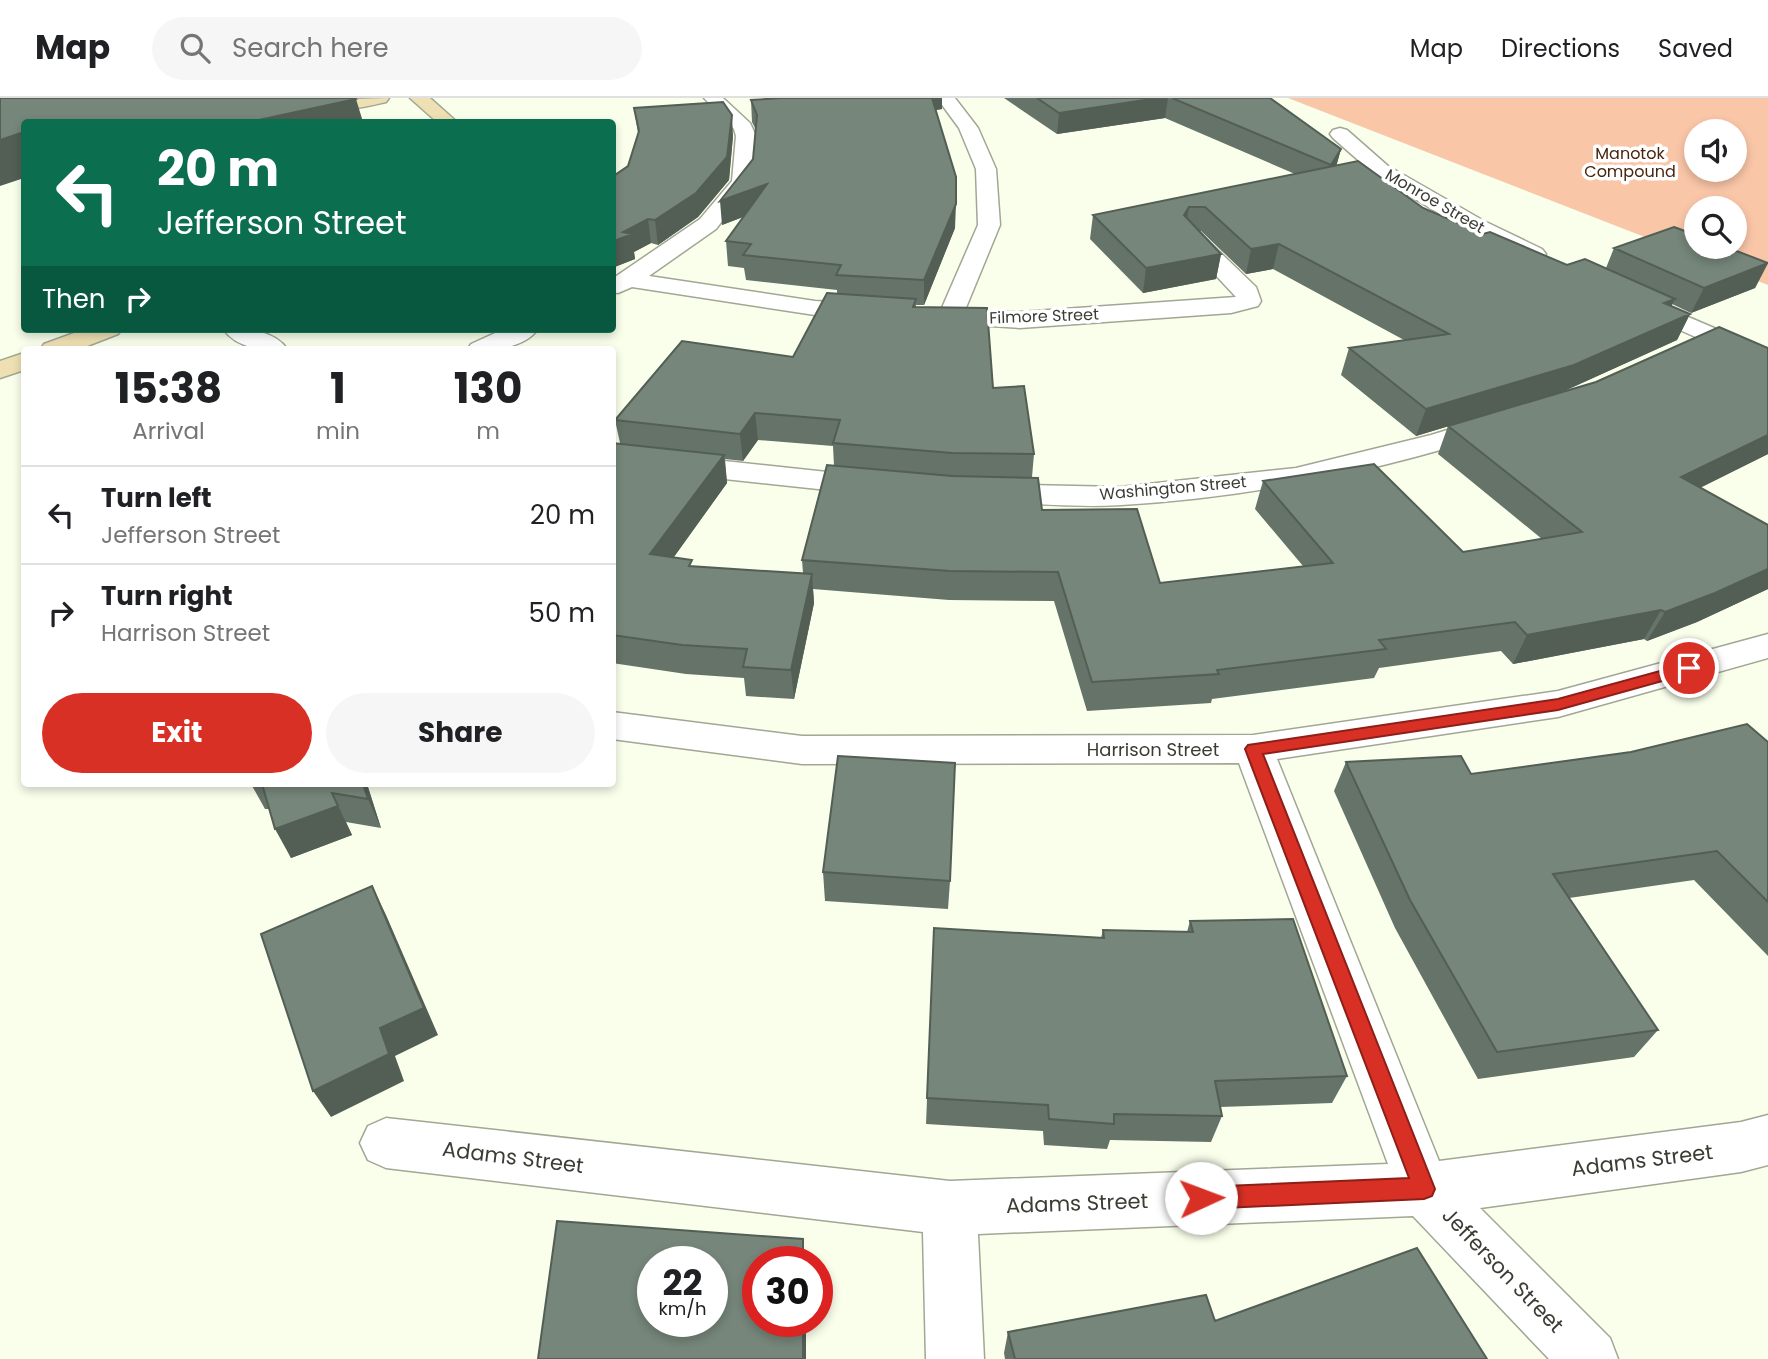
<!DOCTYPE html>
<html lang="en">
<head>
<meta charset="utf-8">
<style>
  body { margin:0; font-family:Poppins,sans-serif; background:#f6f6f6; color:#202124; height:100vh; display:flex; flex-direction:column; font-size:26px; white-space:nowrap }
  * { box-sizing:border-box; margin:0 }
  p { font-size:23px; color:#757577 }
  .icon { flex:none; width:38px; height:38px; fill:none; stroke:currentColor; stroke-width:2; stroke-linecap:round; stroke-linejoin:round }
  .map { position:relative; flex:1; overflow:hidden }
  .sheet { position:absolute; left:21px; top:248px; width:595px; height:441px; display:flex; flex-direction:column; background:#fff; border-radius:7px; box-shadow:0 4px 10px #0003 }
  .sheet>* { flex:none }
  .hud { position:absolute; left:21px; top:21px; width:595px; height:214px; border-radius:7px; box-shadow:0 4px 10px #0003; background:#0b6e4f; color:#fff; overflow:hidden }
  .fabs { position:absolute; left:1684px; top:21px; display:grid; gap:14px }
  .fabs a { display:grid; place-items:center; width:63px; height:63px; border-radius:50%; background:#fff; box-shadow:0 4px 10px #0003; font-size:35px }
  .speed { position:absolute; left:637px; top:1148px; display:flex; gap:14px; font-size:35px; font-weight:700; text-align:center }
  .speed>* { display:grid; place-content:center; width:91px; height:91px; border-radius:50%; background:#fff; box-shadow:0 4px 10px #0003; line-height:1 }
  .speed small { font-size:18px; font-weight:400 }
  .speed .limit { border:10px solid #d22; background:#fff; color:#111 }
  .pin { position:absolute; display:grid; place-items:center; width:60px; height:60px; color:#fff; margin:-30px; border:4px solid #fff; border-radius:50%; box-shadow:0 2px 7px #0007 }
  .me { position:absolute; width:77px; margin:-38px; rotate:88deg; stroke-linejoin:round; filter:drop-shadow(0 0 5px #0008) }
  .turn { display:flex; align-items:center; gap:24px; height:147px; padding:0 21px; font-size:32px }
  .turn .icon { width:91px; height:91px; stroke-width:2.5 }
  .turn b { display:block; font-size:49px; line-height:60px }
  .then { display:flex; align-items:center; height:66px; padding:0 21px; background:#0003; gap:14px; font-size:26px }
  .eta { display:flex; justify-content:space-evenly; align-items:center; height:119px; text-align:center }
  .eta b { font-size:42px; font-weight:700; line-height:49px }
  .action { display:flex; gap:14px; margin-top:auto; padding:14px 21px }
  .action a { flex:1; height:80px; border-radius:42px; background:#d93025; color:#fff; font-size:28px; font-weight:700; line-height:80px; text-align:center }
  .action a+a { background:#f6f6f6; color:#202124 }
  ul { padding:0; list-style:none }
  li { display:flex; align-items:center; gap:21px; height:98px; padding:0 21px; border-top:2px solid #e0e0e0 }
  li div { flex:1 }
  li b { display:block; font-size:26px }
  li em { font-style:normal }
  header { display:flex; align-items:center; gap:42px; box-sizing:border-box; height:98px; padding:0 35px; background:#fff; border-bottom:2px solid #e0e0e0 }
  header strong { font-size:33px }
  nav { display:flex; gap:38px; margin-inline-start:auto; font-size:24px }
  .search { width:490px; height:63px; background:#f6f6f6; display:flex; align-items:center; gap:18px; box-sizing:border-box; padding:0 24px; border-radius:38px; color:#757577; font-size:26px }
  .map>svg:first-child { display:block }
  .green { fill:#fac6a8; fill-rule:evenodd }
  .lines { fill:none; stroke-linecap:round; stroke-linejoin:round }
  .street-casing { stroke:#a1a794; stroke-width:3 }
  .secondary-casing { stroke:#a1a794; stroke-width:3 }
  .street { fill:#fff; fill-rule:evenodd }
  .secondary { fill:#efe0b3; fill-rule:evenodd }
  .wall { fill:#657369; fill-rule:evenodd }
  .shaded-wall { fill:#535e55 }
  .building { fill:#76867a; stroke:#535e55; stroke-width:2; fill-rule:evenodd }
  .route { fill:#d93025; stroke:#8d1f18; stroke-width:2 }
  .labels { text-anchor:middle; dominant-baseline:central; stroke-width:7; stroke-linejoin:round; paint-order:stroke }
  .far-park-label { font-size:16px; fill:#48240d; stroke:#fff }
  .far-street-label { font-size:16px; fill:#3b3d35; stroke:#fff }
  .street-label { font-size:18px; fill:#3b3d35; stroke:#fff }
  .near-street-label { font-size:21px; fill:#3b3d35; stroke:#fff }
</style>
</head>
<body>
<header>
<strong>Map</strong>
<div class="search"><svg class="icon" aria-label="search" viewBox="0 0 24 24"><circle cx="10" cy="10" r="6"/><path d="M15 15l6 6"/></svg>Search here</div>
<nav><a>Map</a><a>Directions</a><a>Saved</a></nav>
</header>
<div class="map">
<svg width="1768" height="1261" viewBox="0 0 1768 1261">
  <rect width="100%" height="100%" fill="#f9ffeb"/>
  <!-- green -->
  <path class="green" d="M 1288,0 L 1768,0 L 1768,187 ZM 1696,33 L 1734,33 L 1734,72 L 1696,72 ZM 1696,110 L 1734,110 L 1734,149 L 1696,149 Z"/>
  <g class="lines">
    <!-- street casing -->
    <g class="street-casing">
      <path id="street" d="M 704,0 L 723,0 L 750,25 L 756,38 L 752,84 L 716,131 L 649,178 L 815,203 L 870,206 L 879,209 L 883,214 L 879,219 L 870,222 L 815,217 L 632,189 L 618,195 L 612,194 L 612,181 L 700,121 L 732,83 L 736,38 L 734,31 Z
        M 937,0 L 955,0 L 978,30 L 996,71 L 1000,127 L 965,212 L 1020,214 L 1236,199 L 1182,141 L 1185,136 L 1201,136 L 1256,189 L 1261,203 L 1258,208 L 1231,215 L 1020,230 L 928,224 L 924,219 L 928,214 L 941,212 L 978,127 L 976,71 L 959,30 Z
        M 1340,30 L 1347,32 L 1388,68 L 1484,123 L 1542,151 L 1546,156 L 1542,161 L 1526,161 L 1468,133 L 1374,76 L 1333,40 L 1330,36 L 1333,32 Z
        M 1639,198 L 1768,253 L 1768,271 L 1630,210 L 1627,205 L 1630,200 Z
        M 223,231 C 246,231 274,231 288,252 C 265,252 238,252 223,231 Z
        M 504,231 L 538,231 C 523,252 490,252 467,252 L 471,246 Z
        M 1493,318 L 1503,321 L 1507,327 L 1503,333 C 1379,373 1251,400 1121,407 C 1077,410 1031,405 987,404 L 976,402 L 972,395 L 976,388 L 987,386 L 1120,389 L 1296,370 L 1431,337 Z
        M 612,351 L 874,379 L 885,381 L 889,388 L 885,395 L 874,397 L 612,369 Z
        M 1768,536 L 1768,560 L 1558,619 L 1277,661 L 1439,1063 L 1741,1024 L 1768,1017 L 1768,1067 L 1741,1074 L 1480,1110 L 1610,1240 L 1618,1261 L 1549,1261 L 1413,1118 L 978,1136 L 984,1261 L 926,1261 L 923,1134 L 386,1070 L 368,1062 L 360,1045 L 368,1028 L 386,1020 L 950,1083 L 1388,1066 L 1239,665 L 802,666 L 612,641 L 612,614 L 802,638 L 1253,637 L 1558,593 Z"/>
    </g>
    <!-- secondary casing -->
    <g class="secondary-casing">
      <path id="secondary" d="M 194,0 L 292,3 L 389,0 L 386,4 C 326,19 257,19 197,4 Z
        M 410,0 L 430,0 L 457,24 L 437,24 Z
        M 85,231 L 122,231 L 118,236 L 77,252 L 40,252 L 44,246 Z
        M 24,255 L 24,272 L 0,280 L 0,263 Z"/>
    </g>
    <!-- street -->
    <use href="#street" class="street"/>
    <!-- secondary -->
    <use href="#secondary" class="secondary"/>
  </g>
  <!-- wall -->
  <path class="wall" d="M 766,0 L 942,0 L 942,11 L 936,12 L 955,130 L 924,207 L 916,207 L 916,209 L 993,290 L 1034,356 L 1032,379 L 1042,412 L 1160,485 L 1303,468 L 1255,411 L 1263,383 L 1463,454 L 1542,441 L 1438,356 L 1448,328 L 1768,250 L 1768,356 L 1700,390 L 1768,427 L 1768,491 L 1697,524 L 1647,543 L 1644,541 L 1513,566 L 1501,553 L 1379,570 L 1374,580 L 1212,601 L 1211,605 L 1087,613 L 1054,503 L 949,502 L 813,491 L 814,505 L 794,601 L 746,598 L 744,580 L 686,576 L 612,565 L 612,345 L 620,345 L 615,322 L 793,259 L 837,196 L 837,192 L 746,182 L 744,170 L 728,168 L 726,143 L 743,119 L 722,127 L 753,61 L 756,32 L 752,24 L 751,2 L 768,1 ZM 758,342 L 833,348 L 834,368 L 802,462 L 803,475 L 693,469 L 674,459 L 727,385 L 725,361 L 743,363 Z
    M 1004,0 L 1270,0 L 1341,51 L 1336,68 L 1423,110 L 1483,136 L 1567,167 L 1606,170 L 1614,150 L 1768,165 L 1755,190 L 1691,215 L 1672,206 L 1671,208 L 1690,216 L 1677,242 L 1562,294 L 1416,338 L 1341,277 L 1349,250 L 1404,242 L 1273,171 L 1246,176 L 1201,133 L 1199,133 L 1221,156 L 1216,181 L 1143,195 L 1090,141 L 1093,117 L 1295,76 L 1165,20 L 1057,36 Z
    M 634,10 L 733,38 L 729,82 L 698,119 L 658,147 L 651,145 L 634,154 L 635,161 L 612,170 L 628,68 L 638,35 Z
    M 1768,644 L 1768,858 L 1694,782 L 1569,800 L 1658,932 L 1634,959 L 1478,981 L 1395,830 L 1334,693 L 1346,664 L 1471,676 Z
    M 251,686 L 367,686 L 381,730 L 346,724 L 352,737 L 291,760 L 269,711 L 265,711 Z
    M 823,774 L 950,783 L 948,811 L 825,803 Z
    M 1190,823 L 1347,978 L 1332,1005 L 1220,1009 L 1222,1018 L 1211,1044 L 1110,1042 L 1107,1051 L 1044,1047 L 1043,1033 L 926,1026 L 934,830 L 1101,840 L 1103,832 L 1187,834 Z
    M 1215,1223 L 1487,1261 L 1005,1261 L 1004,1255 L 1008,1234 Z"/>
  <!-- shaded-wall -->
  <path class="shaded-wall" d="M 929,0 L 942,0 L 942,11 L 929,13 Z
    M 1158,0 L 1168,0 L 1165,20 L 1057,36 L 1059,15 Z
    M 356,1 L 363,24 L 249,24 Z
    M 732,17 L 733,38 L 729,82 L 698,119 L 658,147 L 655,122 Z
    M 24,34 L 24,80 L 0,88 L 0,42 Z
    M 1341,51 L 1335,73 L 1325,90 L 1331,67 Z
    M 767,86 L 769,109 L 722,127 L 720,103 Z
    M 956,106 L 955,130 L 924,207 L 924,182 Z
    M 1189,109 L 1185,133 L 1184,117 Z
    M 648,121 L 651,145 L 634,154 L 635,161 L 612,170 L 612,144 L 623,134 Z
    M 1279,146 L 1273,171 L 1246,176 L 1251,151 Z
    M 1221,156 L 1216,181 L 1143,195 L 1146,170 Z
    M 1768,165 L 1755,190 L 1691,215 L 1704,190 Z
    M 1675,201 L 1662,227 L 1664,205 Z
    M 1690,216 L 1677,242 L 1562,294 L 1416,338 L 1426,311 Z
    M 755,315 L 758,342 L 743,363 L 740,336 Z
    M 1768,337 L 1768,356 L 1665,407 L 1681,379 Z
    M 724,357 L 727,385 L 655,485 L 650,456 Z
    M 1768,471 L 1768,491 L 1697,524 L 1647,543 L 1665,514 Z
    M 812,476 L 814,505 L 794,601 L 791,572 Z
    M 1661,512 L 1644,541 L 1513,566 L 1527,537 Z
    M 363,686 L 367,686 L 381,730 L 368,701 Z
    M 332,695 L 352,737 L 291,760 L 275,731 Z
    M 372,788 L 386,817 L 438,937 L 395,958 L 404,983 L 331,1019 L 313,993 L 380,930 Z
    M 803,1141 L 805,1164 L 803,1164 Z
    M 803,1223 L 806,1223 L 806,1261 L 803,1261 Z"/>
  <!-- building -->
  <path class="building" d="M 0,0 L 355,0 L 356,1 L 249,24 L 24,24 L 24,34 L 0,42 Z
    M 782,0 L 932,0 L 956,79 L 956,106 L 924,182 L 836,177 L 841,167 L 743,157 L 751,146 L 726,143 L 767,86 L 720,103 L 753,61 L 757,17 L 751,2 Z
    M 1037,0 L 1158,0 L 1059,15 Z
    M 1172,0 L 1270,0 L 1341,51 L 1331,67 Z
    M 723,4 L 732,17 L 727,59 L 696,95 L 655,122 L 648,121 L 623,134 L 632,136 L 612,144 L 612,79 L 628,68 L 639,33 L 634,10 Z
    M 1358,63 L 1423,110 L 1483,136 L 1490,134 L 1567,167 L 1585,161 L 1675,201 L 1664,205 L 1690,216 L 1574,267 L 1426,311 L 1349,250 L 1449,236 L 1279,146 L 1251,151 L 1205,109 L 1189,109 L 1184,117 L 1221,156 L 1146,170 L 1093,117 Z
    M 1674,129 L 1696,137 L 1696,149 L 1726,149 L 1768,165 L 1704,190 L 1614,150 Z
    M 827,195 L 916,201 L 913,209 L 987,210 L 993,290 L 1024,288 L 1034,356 L 952,355 L 833,345 L 840,322 L 755,315 L 740,336 L 615,322 L 682,243 L 793,259 Z
    M 1719,229 L 1768,250 L 1768,337 L 1681,379 L 1768,427 L 1768,471 L 1715,495 L 1665,514 L 1661,512 L 1527,537 L 1515,524 L 1379,542 L 1386,551 L 1217,572 L 1219,576 L 1092,584 L 1058,474 L 950,473 L 802,462 L 827,367 L 952,378 L 1038,380 L 1042,412 L 1137,411 L 1160,485 L 1333,465 L 1263,383 L 1374,366 L 1463,454 L 1582,434 L 1448,328 L 1596,284 Z
    M 612,345 L 724,357 L 650,456 L 692,462 L 689,468 L 812,476 L 791,572 L 743,569 L 747,551 L 682,547 L 612,537 Z
    M 1747,626 L 1768,644 L 1768,804 L 1717,753 L 1553,776 L 1658,932 L 1497,954 L 1410,802 L 1346,664 L 1461,658 L 1471,676 L 1631,654 Z
    M 838,658 L 955,665 L 950,783 L 823,774 Z
    M 262,686 L 363,686 L 368,701 L 332,695 L 338,708 L 275,731 Z
    M 372,788 L 424,910 L 380,930 L 389,956 L 313,993 L 261,836 Z
    M 1293,821 L 1347,978 L 1215,983 L 1222,1018 L 1114,1016 L 1114,1026 L 1049,1021 L 1048,1007 L 927,1000 L 934,830 L 1104,840 L 1103,832 L 1193,834 L 1190,823 Z
    M 557,1123 L 803,1141 L 803,1164 L 758,1164 L 758,1223 L 803,1223 L 803,1261 L 538,1261 ZM 653,1164 L 712,1164 L 712,1223 L 653,1223 Z
    M 1417,1150 L 1487,1261 L 1015,1261 L 1008,1234 L 1206,1197 L 1215,1223 Z"/>
  <!-- route -->
  <path class="route" d="M 1689,565 L 1695,567 L 1697,570 L 1695,574 L 1558,612 L 1263,656 L 1435,1091 L 1432,1098 L 1424,1101 L 1201,1111 L 1193,1107 L 1190,1100 L 1193,1092 L 1201,1089 L 1409,1080 L 1245,651 L 1248,647 L 1558,601 Z"/>
  <g class="labels">
    <!-- far-park labels -->
    <g class="far-park-label">
      <text x="1630" y="55">Manotok<tspan x="1630" dy="18">Compound</tspan></text>
    </g>
    <!-- far-street labels -->
    <g class="far-street-label">
      <text transform="translate(1435 103) rotate(30)">Monroe Street</text>
      <text transform="translate(1044 218) rotate(-2)">Filmore Street</text>
      <text transform="translate(1173 390) rotate(-5)">Washington Street</text>
    </g>
    <!-- street labels -->
    <g class="street-label">
      <text x="1153" y="651">Harrison Street</text>
    </g>
    <!-- near-street labels -->
    <g class="near-street-label">
      <text transform="translate(513 1059) rotate(7)">Adams Street</text>
      <text transform="translate(1642 1062) rotate(-7)">Adams Street</text>
      <text transform="translate(1077 1105) rotate(-2)">Adams Street</text>
      <text transform="translate(1503 1172) rotate(46)">Jefferson Street</text>
    </g>
  </g>
</svg>
<div class="fabs">
<a><svg class="icon" aria-label="sound" viewBox="0 0 24 24"><path d="M4 9h4l5-4v14l-5-4H4zM17 9q2 3 0 6"/></svg></a>
<a><svg class="icon" aria-label="search" viewBox="0 0 24 24"><circle cx="10" cy="10" r="6"/><path d="M15 15l6 6"/></svg></a>
</div>
<div class="speed"><div>22<small>km/h</small></div><div class="limit">30</div></div>
<div class="pin" style="left:1689px;top:570px;background:#d93025"><svg class="icon" aria-label="arrive" viewBox="0 0 24 24"><path d="M6 21V4h12l-3 4 3 4H6"/></svg></div>
<svg class="me" style="left:1201px;top:1100px" viewBox="-20 -20 40 40"><circle r="19" fill="#fff"/><path d="M0-13L10 11 0 6-10 11z" fill="#d93025"/></svg>
<div class="hud">
<div class="turn"><svg class="icon" aria-label="left" viewBox="0 0 24 24"><path d="M17 20v-9H6M10 6l-5 5 5 5"/></svg><div><b>20 m</b>Jefferson Street</div></div>
<div class="then">Then<svg class="icon" aria-label="right" viewBox="0 0 24 24"><path d="M7 20v-9h11M14 6l5 5-5 5"/></svg></div>
</div>
<section class="sheet">
<div class="eta">
<div><b>15:38</b><p>Arrival</p></div>
<div><b>1</b><p>min</p></div>
<div><b>130</b><p>m</p></div>
</div>
<ul>
<li><svg class="icon" aria-label="left" viewBox="0 0 24 24"><path d="M17 20v-9H6M10 6l-5 5 5 5"/></svg><div><b>Turn left</b><p>Jefferson Street</p></div><em>20 m</em></li>
<li><svg class="icon" aria-label="right" viewBox="0 0 24 24"><path d="M7 20v-9h11M14 6l5 5-5 5"/></svg><div><b>Turn right</b><p>Harrison Street</p></div><em>50 m</em></li>
</ul>
<div class="action"><a>Exit</a><a>Share</a></div>
</section>
</div>
</body>
</html>
